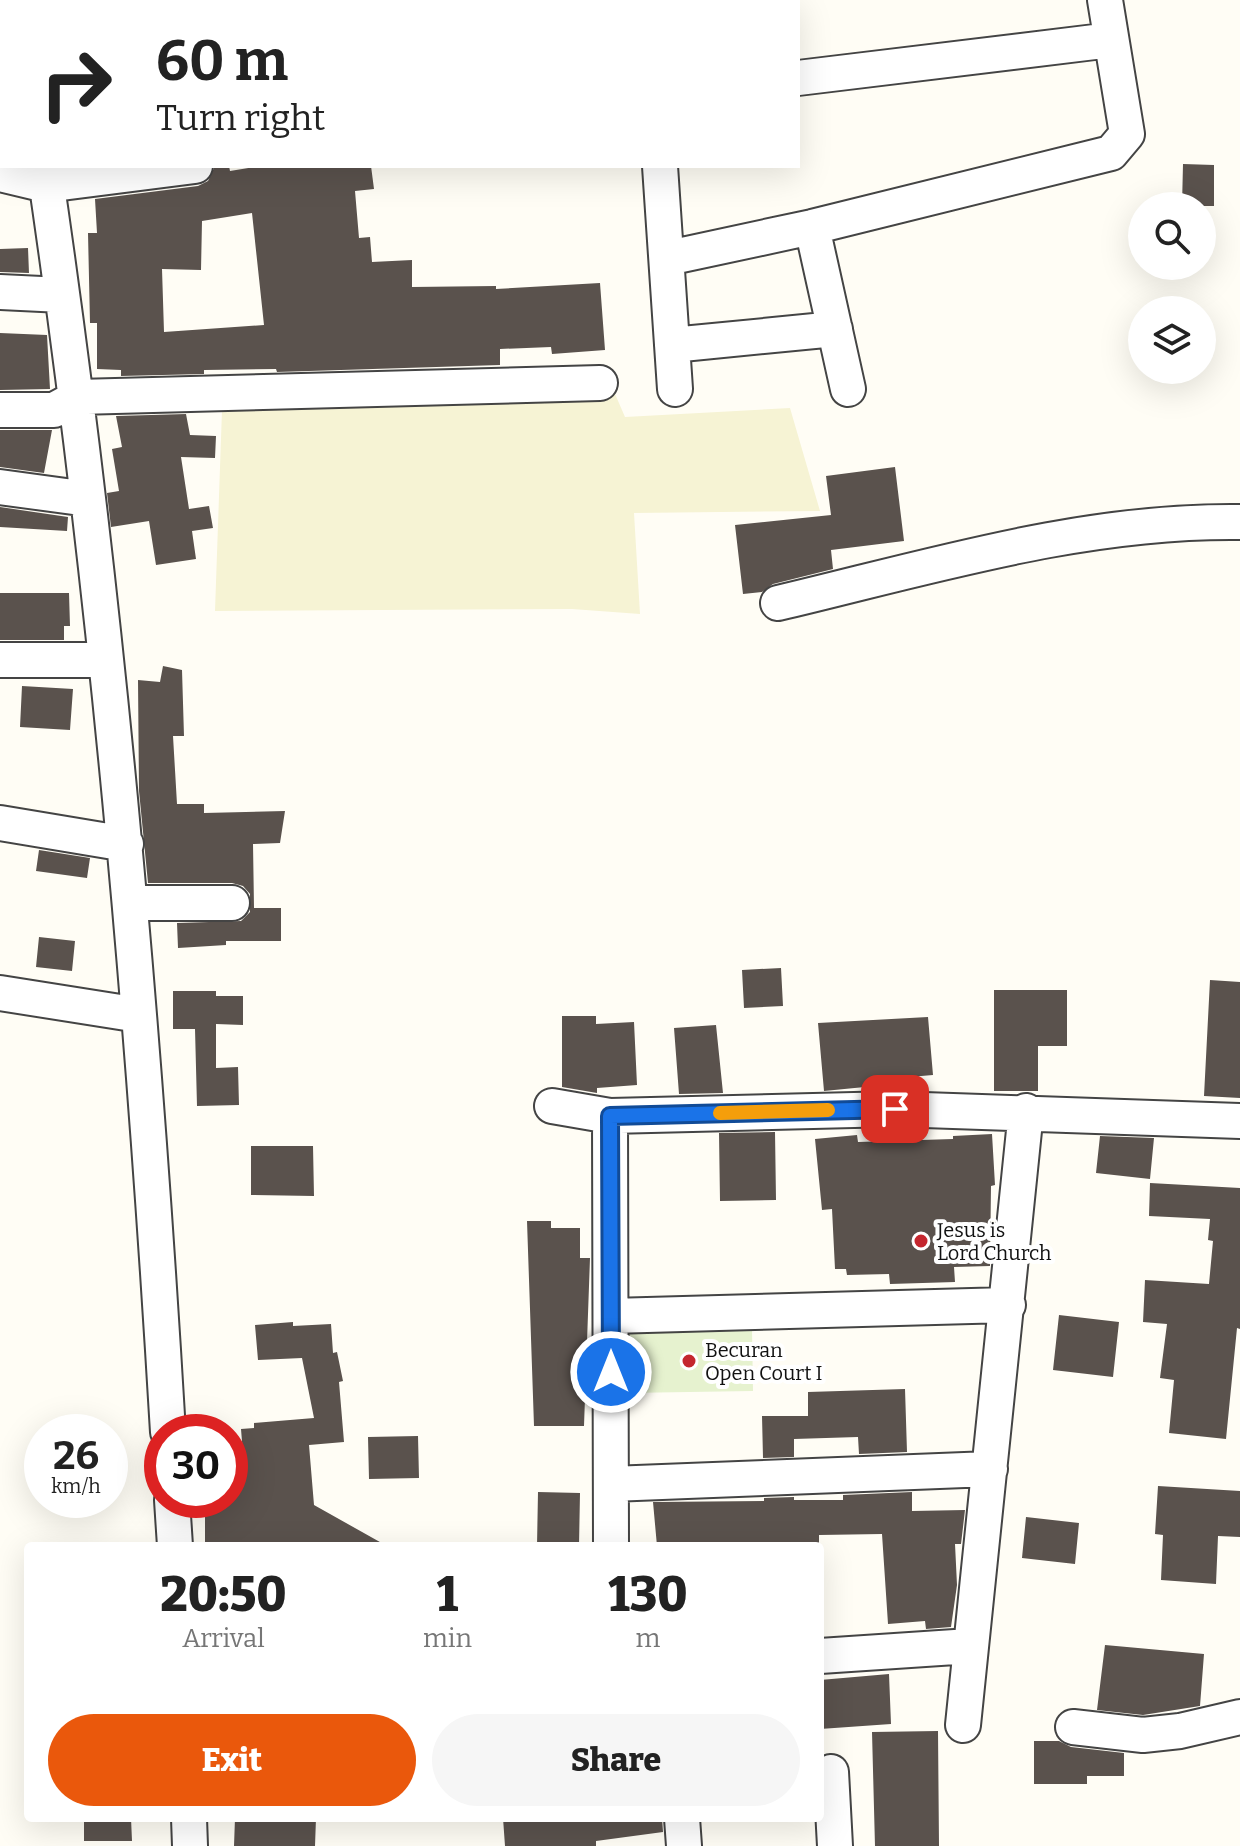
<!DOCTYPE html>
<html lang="en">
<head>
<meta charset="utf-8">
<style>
  body { margin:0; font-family:Bitter,serif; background:#f6f6f6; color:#222; height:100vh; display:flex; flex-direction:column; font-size:30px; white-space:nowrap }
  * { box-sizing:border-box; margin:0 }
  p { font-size:26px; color:#767676 }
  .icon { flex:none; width:44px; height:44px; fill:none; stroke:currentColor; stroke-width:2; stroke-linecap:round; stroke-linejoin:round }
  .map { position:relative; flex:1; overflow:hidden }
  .panel { position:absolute; left:24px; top:1542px; width:800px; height:280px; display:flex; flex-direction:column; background:#fff; border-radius:8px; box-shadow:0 8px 32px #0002 }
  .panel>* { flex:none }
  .hud { position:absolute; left:0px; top:0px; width:800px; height:168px; box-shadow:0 8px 32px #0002; background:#fff; color:#222; overflow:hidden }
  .buttons { position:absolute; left:1128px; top:192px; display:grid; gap:16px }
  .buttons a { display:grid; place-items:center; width:88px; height:88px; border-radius:50%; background:#fff; box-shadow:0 8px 32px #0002; font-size:40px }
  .speed { position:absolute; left:24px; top:1414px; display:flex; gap:16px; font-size:40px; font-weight:700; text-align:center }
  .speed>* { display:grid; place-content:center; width:104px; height:104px; border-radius:50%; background:#fff; box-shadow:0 8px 32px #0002; line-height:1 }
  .speed small { font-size:20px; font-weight:400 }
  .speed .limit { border:12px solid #d22; background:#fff; color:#111 }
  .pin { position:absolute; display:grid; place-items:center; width:68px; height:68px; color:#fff; margin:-34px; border-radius:16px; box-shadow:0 4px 12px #0006 }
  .me { position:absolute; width:88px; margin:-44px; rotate:0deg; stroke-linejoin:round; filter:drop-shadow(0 0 6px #0008) }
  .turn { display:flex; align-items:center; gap:28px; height:168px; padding:0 24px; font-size:36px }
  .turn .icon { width:104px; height:104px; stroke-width:2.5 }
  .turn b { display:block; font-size:56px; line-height:68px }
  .eta { display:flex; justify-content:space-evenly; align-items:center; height:136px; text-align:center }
  .eta b { font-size:48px; font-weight:800; line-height:56px }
  .cta { display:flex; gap:16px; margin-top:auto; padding:16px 24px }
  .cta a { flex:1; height:92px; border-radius:48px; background:#ea580c; color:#fff; font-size:32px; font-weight:800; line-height:92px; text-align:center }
  .cta a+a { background:#f6f6f6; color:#222 }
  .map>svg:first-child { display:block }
  .farmland { fill:#f6f3d4 }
  .pitch { fill:#e6f2cf }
  .building { fill:#5a524d; fill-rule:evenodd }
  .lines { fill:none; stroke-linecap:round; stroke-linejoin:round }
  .minor-casing { stroke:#444; stroke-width:38 }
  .minor { stroke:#fff; stroke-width:34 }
  .route-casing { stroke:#114b97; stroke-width:20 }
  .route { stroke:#1a73e8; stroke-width:14 }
  .slow { stroke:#f59e0b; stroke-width:14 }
  .poi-dot { fill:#c4262e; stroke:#fff; stroke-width:3 }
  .labels { text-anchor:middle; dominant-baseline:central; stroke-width:8; stroke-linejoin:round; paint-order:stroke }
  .poi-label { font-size:20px; fill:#111; stroke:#fff; text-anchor:start }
</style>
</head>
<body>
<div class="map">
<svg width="1240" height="1846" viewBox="0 0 1240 1846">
  <rect width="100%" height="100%" fill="#fffdf5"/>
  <!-- farmland -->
  <path class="farmland" d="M 609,380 L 625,417 L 790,408 L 820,511 L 634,513 L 640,614 L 572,609 L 215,611 L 222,410 Z"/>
  <!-- pitch -->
  <path class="pitch" d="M 752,1329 L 753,1391 L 626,1393 L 625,1331 Z"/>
  <!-- building -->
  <path class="building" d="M 1183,164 L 1214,165 L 1214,206 L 1182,206 Z
    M 215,166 L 229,166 L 230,171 L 261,166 L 371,166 L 374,189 L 355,191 L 359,238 L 370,237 L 372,262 L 412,260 L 412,287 L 496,286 L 496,289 L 600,283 L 605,350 L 552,354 L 551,347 L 500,349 L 500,365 L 277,372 L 276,369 L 204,370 L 204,374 L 121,376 L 121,370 L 97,369 L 97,323 L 90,323 L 88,233 L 97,233 L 95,199 L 198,186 L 208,181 ZM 252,213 L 264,325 L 164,332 L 162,269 L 201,270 L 202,221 Z
    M 28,248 L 29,273 L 0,272 L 0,249 Z
    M 0,333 L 47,335 L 50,389 L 0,390 Z
    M 186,414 L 190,435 L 216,436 L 215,458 L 181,457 L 189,509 L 209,506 L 213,528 L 192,531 L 196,559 L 156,565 L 149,521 L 111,527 L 107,493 L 119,491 L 112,449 L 122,447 L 116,416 Z
    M 0,430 L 52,430 L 44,473 L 0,467 Z
    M 895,467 L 904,541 L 831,550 L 833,569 L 773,584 L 762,592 L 743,594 L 735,525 L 831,515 L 826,476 Z
    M 0,507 L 68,517 L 67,531 L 0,527 Z
    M 0,593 L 69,593 L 70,626 L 64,626 L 64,640 L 0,640 Z
    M 163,666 L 182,670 L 184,736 L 173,736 L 177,804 L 204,804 L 204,813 L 285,811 L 280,843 L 253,844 L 254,908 L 281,908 L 281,941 L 226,941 L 226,945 L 178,948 L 177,923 L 241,921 L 250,912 L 250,894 L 243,886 L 232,883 L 148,883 L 139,791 L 138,680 L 160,682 Z
    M 22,686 L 73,689 L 70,730 L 20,727 Z
    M 39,850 L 90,858 L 87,878 L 36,871 Z
    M 39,937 L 75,941 L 72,971 L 36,967 Z
    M 781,968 L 783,1006 L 744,1008 L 742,970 Z
    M 1210,980 L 1240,982 L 1240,1098 L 1204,1096 Z
    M 994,990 L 1067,990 L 1067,1046 L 1038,1046 L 1038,1091 L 994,1091 Z
    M 173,991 L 216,991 L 216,996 L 243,996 L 243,1025 L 216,1024 L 216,1068 L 238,1067 L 239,1105 L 197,1106 L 195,1029 L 173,1029 Z
    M 562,1016 L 596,1016 L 596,1024 L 634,1022 L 637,1085 L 597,1088 L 597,1093 L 562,1087 Z
    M 928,1017 L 933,1075 L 874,1080 L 875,1086 L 824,1091 L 818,1023 Z
    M 716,1025 L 723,1093 L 679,1094 L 674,1028 Z
    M 775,1132 L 776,1200 L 720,1201 L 719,1133 Z
    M 992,1134 L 995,1185 L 991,1186 L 990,1266 L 954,1267 L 955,1282 L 890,1284 L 889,1274 L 847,1275 L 846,1269 L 835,1269 L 832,1209 L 822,1210 L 815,1139 L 857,1135 L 858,1142 L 953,1139 L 953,1136 Z
    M 1100,1136 L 1154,1138 L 1150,1179 L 1096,1173 Z
    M 251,1146 L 313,1146 L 314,1196 L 251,1195 Z
    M 1150,1183 L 1240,1188 L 1240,1329 L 1237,1328 L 1226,1439 L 1169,1433 L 1174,1380 L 1160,1378 L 1167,1324 L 1143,1322 L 1145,1280 L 1209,1284 L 1213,1241 L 1208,1240 L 1210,1219 L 1149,1216 Z
    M 527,1221 L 551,1221 L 551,1228 L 580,1228 L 580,1258 L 590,1258 L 584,1426 L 534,1426 Z
    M 1059,1315 L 1119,1322 L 1113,1377 L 1053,1370 Z
    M 293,1322 L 293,1326 L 331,1324 L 333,1353 L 337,1352 L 343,1381 L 339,1382 L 344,1442 L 309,1445 L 314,1505 L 387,1546 L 205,1546 L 205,1500 L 230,1500 L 230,1467 L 244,1466 L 241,1429 L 254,1428 L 254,1423 L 314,1418 L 302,1358 L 258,1360 L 255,1325 Z
    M 905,1389 L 907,1452 L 859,1454 L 858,1437 L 794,1439 L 794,1457 L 763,1458 L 762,1416 L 808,1416 L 808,1392 Z
    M 418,1436 L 419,1478 L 369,1479 L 368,1437 Z
    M 1158,1486 L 1240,1491 L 1240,1537 L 1218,1536 L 1216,1584 L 1161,1580 L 1163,1535 L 1155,1534 Z
    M 538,1492 L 580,1493 L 579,1546 L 537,1546 Z
    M 912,1492 L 912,1511 L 965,1510 L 961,1544 L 955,1544 L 957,1585 L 951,1627 L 926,1629 L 925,1621 L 888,1624 L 882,1534 L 819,1535 L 819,1546 L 657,1546 L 653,1502 L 764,1501 L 764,1498 L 794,1497 L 794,1500 L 843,1500 L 843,1495 Z
    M 1026,1517 L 1079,1523 L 1075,1564 L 1022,1558 Z
    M 1105,1645 L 1204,1654 L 1200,1706 L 1143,1715 L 1097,1710 Z
    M 889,1674 L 891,1724 L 820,1729 L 820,1680 Z
    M 938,1731 L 939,1846 L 875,1846 L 872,1732 Z
    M 1034,1741 L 1059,1741 L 1071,1747 L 1124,1753 L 1124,1776 L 1087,1776 L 1087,1784 L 1034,1784 Z
    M 84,1818 L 131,1818 L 132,1841 L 84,1841 Z
    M 235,1818 L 316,1818 L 315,1846 L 234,1846 Z
    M 503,1818 L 662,1818 L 663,1832 L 596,1841 L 596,1846 L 505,1846 Z"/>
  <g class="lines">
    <!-- minor casing -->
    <g class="minor-casing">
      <path id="minor" d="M 19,0 L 19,2
        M 648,0 L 648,2
        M 798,78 L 1111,40
        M 44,166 C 106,586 143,1008 168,1432
        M 660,166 L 675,389
        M 0,174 L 46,185 L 195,166
        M 812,227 L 848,389
        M 668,258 L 812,227 L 1111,153 L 1127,134 L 1105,0
        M 0,292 L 62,295
        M 672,345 L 835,329
        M 0,410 L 54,410 L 78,397 L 600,383
        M 0,487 L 88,499
        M 778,603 C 930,567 1082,520 1240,522
        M 0,660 L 105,660
        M 0,823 L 126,844
        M 130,903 L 232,903
        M 0,993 L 139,1015
        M 552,1106 L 610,1116 L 895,1109 L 1240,1121
        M 610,1116 L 611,1546
        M 611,1316 L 1008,1305
        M 611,1484 L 990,1469
        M 172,1500 L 175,1546
        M 820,1656 L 970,1646
        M 963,1725 L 1026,1111
        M 1073,1727 L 1143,1735 L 1180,1731 L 1240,1717
        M 831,1772 L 835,1846
        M 189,1818 L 190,1846
        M 682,1818 L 684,1846"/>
    </g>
    <!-- minor -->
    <use href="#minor" class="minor"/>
  </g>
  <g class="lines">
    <!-- route casing -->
    <g class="route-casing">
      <path id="route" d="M 611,1372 L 610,1116 L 895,1109"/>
    </g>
    <!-- route -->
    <use href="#route" class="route"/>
    <!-- slow -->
    <path class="slow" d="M 720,1113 L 828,1110"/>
  </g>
  <!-- markers -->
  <g class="poi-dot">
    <circle cx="921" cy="1241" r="8"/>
    <circle cx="689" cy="1361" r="8"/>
  </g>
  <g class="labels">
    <!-- poi labels -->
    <g class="poi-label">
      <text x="937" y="1230">Jesus is<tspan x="937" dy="23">Lord Church</tspan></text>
      <text x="705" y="1350">Becuran<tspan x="705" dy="23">Open Court I</tspan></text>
    </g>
  </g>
</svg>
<div class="buttons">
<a><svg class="icon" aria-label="search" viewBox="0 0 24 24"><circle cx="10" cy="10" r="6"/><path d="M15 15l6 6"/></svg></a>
<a><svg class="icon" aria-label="layers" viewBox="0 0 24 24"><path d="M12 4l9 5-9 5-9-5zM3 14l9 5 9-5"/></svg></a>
</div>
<div class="speed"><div>26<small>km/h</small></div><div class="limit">30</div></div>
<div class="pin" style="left:895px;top:1109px;background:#d93025"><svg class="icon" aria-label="arrive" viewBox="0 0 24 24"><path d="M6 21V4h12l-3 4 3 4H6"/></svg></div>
<svg class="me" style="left:611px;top:1372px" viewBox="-20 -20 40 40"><circle r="17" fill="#1a73e8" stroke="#fff" stroke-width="3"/><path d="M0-11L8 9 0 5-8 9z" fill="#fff"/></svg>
<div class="hud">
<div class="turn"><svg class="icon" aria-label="right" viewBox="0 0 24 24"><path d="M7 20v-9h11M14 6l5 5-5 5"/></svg><div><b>60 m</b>Turn right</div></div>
</div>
<section class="panel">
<div class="eta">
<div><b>20:50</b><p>Arrival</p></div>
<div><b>1</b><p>min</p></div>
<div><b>130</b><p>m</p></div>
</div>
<div class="cta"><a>Exit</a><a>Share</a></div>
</section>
</div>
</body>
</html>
